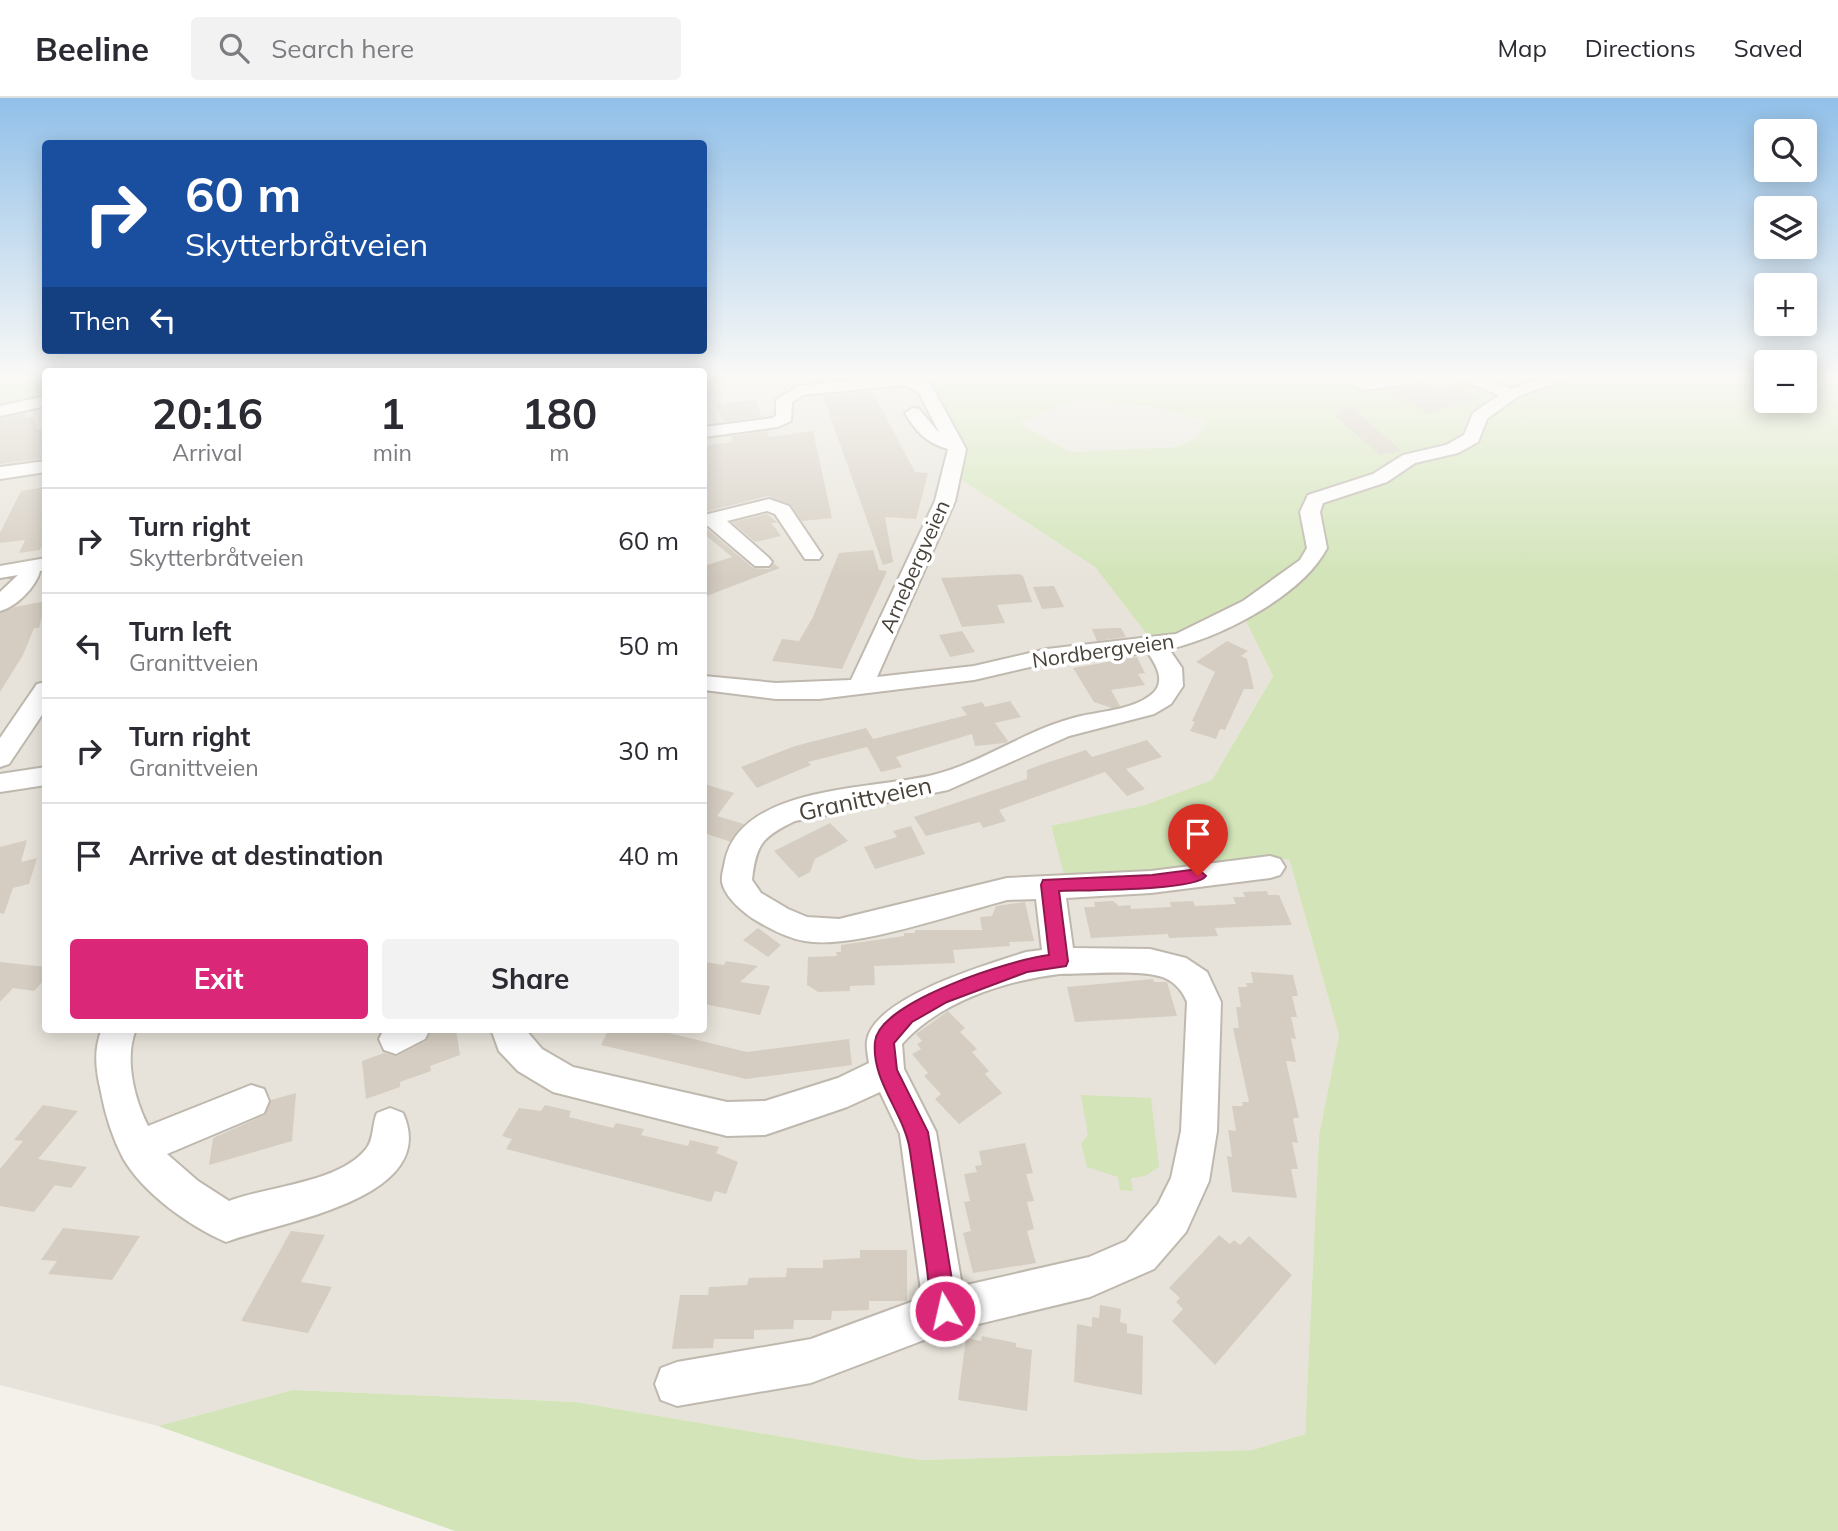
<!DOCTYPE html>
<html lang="en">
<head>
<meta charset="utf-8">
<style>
  body { margin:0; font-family:Mulish,sans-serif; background:#f2f2f3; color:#2b2b33; height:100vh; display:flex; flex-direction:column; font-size:26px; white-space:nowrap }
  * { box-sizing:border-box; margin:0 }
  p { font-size:23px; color:#7c7c81 }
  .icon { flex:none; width:38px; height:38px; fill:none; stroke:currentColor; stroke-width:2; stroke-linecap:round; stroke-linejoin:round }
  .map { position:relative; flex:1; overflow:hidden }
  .sheet { position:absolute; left:42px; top:270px; width:665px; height:665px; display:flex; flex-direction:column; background:#fff; border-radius:7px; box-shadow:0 4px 18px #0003 }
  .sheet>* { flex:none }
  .hud { position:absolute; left:42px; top:42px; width:665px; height:214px; border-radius:7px; box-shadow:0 4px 18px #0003; background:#1a4fa0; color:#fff; overflow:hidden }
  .fabs { position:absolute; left:1754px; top:21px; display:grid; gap:14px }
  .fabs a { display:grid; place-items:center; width:63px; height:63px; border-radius:7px; background:#fff; box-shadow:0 4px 18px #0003; font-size:35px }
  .pin { position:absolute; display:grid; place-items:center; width:60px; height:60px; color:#fff; margin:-72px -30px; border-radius:50% 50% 50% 0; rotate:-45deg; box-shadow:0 0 7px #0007 }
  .pin .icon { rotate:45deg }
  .me { position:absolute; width:77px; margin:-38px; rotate:351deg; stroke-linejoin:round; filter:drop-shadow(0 0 5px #0008) }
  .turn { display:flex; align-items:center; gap:24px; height:147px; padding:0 28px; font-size:32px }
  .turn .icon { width:91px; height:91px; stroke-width:2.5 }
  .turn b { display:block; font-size:49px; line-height:60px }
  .then { display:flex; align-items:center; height:66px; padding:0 28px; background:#0003; gap:14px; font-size:26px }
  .eta { display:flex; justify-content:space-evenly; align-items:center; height:119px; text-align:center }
  .eta b { font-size:42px; font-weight:700; line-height:49px }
  .action { display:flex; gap:14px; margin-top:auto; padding:14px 28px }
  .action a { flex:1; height:80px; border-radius:7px; background:#db2777; color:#fff; font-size:28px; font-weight:700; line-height:80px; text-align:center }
  .action a+a { background:#f2f2f3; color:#2b2b33 }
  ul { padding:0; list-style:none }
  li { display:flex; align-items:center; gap:21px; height:105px; padding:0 28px; border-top:2px solid #e1e1e2 }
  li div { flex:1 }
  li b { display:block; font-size:26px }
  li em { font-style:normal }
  header { display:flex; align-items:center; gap:42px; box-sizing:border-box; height:98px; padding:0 35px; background:#fff; border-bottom:2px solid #e1e1e2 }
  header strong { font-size:33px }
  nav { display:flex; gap:38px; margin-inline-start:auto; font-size:24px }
  .search { width:490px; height:63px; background:#f2f2f3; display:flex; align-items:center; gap:18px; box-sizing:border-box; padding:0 24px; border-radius:7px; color:#7c7c81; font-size:26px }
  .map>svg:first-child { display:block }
  .residential { fill:#e7e3da }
  .green { fill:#d2e4b8; fill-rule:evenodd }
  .building { fill:#d5cdc1 }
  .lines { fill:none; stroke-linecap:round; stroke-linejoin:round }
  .minor-casing { stroke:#bfb8ae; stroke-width:4 }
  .minor { fill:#fff; fill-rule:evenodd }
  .route { fill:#db2777; stroke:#8e194d; stroke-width:2 }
  .labels { text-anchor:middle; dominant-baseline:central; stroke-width:7; stroke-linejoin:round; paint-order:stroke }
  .far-street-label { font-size:21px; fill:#484239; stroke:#fff }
  .street-label { font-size:24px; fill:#484239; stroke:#fff }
</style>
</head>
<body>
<header>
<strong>Beeline</strong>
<div class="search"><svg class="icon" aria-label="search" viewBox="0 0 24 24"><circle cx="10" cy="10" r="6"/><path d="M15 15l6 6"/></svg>Search here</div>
<nav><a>Map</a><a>Directions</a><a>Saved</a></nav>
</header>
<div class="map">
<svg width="1838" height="1433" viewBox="0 0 1838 1433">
  <rect width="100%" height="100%" fill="#f4f1eb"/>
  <!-- residential -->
  <path class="residential" d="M 704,279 L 881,279 L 917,284 L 957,351 L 951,375 L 1095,469 L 1155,547 L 1245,521 L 1273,578 L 1212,682 L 1145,707 L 1051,729 L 1066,780 L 1289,761 L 1339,937 L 1319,1037 L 1305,1336 L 1252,1352 L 920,1362 L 576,1304 L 293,1292 L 158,1328 L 0,1287 L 0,313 L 45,303 L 46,931 L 704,931 Z
    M 1079,301 L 1152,309 L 1207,323 L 1196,340 L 1175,349 L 1069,354 L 1017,325 Z"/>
  <!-- green -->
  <path class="green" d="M 0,279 L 45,279 L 45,303 L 0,313 Z
    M 881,279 L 1766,279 L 1766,303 L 1804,303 L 1804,279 L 1838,279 L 1838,1433 L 455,1433 L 158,1328 L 293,1292 L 576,1304 L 920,1362 L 1252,1352 L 1305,1336 L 1319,1037 L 1339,937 L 1289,761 L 1065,780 L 1051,728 L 1145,707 L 1212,682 L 1273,578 L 1245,521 L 1155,547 L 1095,469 L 951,375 L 957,351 L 925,290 ZM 1079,301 L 1152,309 L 1207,323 L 1196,340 L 1175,349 L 1070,354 L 1018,325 Z
    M 1081,997 L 1151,1000 L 1159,1069 L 1145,1078 L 1131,1080 L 1133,1093 L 1120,1092 L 1118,1079 L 1087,1069 L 1081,1045 L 1088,1037 Z"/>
  <!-- building -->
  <path class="building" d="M 1429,286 L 1439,291 L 1457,288 L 1483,299 L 1427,316 L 1390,292 Z
    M 872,293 L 915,374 L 928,375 L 916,421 L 885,419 L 893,464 L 883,467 L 823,298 Z
    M 755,302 L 762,319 L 724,324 L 716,306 Z
    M 1347,306 L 1402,353 L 1380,357 L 1336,319 Z
    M 25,315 L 26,320 L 34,319 L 37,332 L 46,330 L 46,360 L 0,366 L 0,320 Z
    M 767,333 L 769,339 L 813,333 L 832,420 L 802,423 L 790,406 L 768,398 L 704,414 L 704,348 L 733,344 L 731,338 Z
    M 46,389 L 46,440 L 40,452 L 19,455 L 25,442 L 0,445 L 0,435 L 21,393 Z
    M 767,416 L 778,425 L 771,425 L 781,438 L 755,444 L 732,424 Z
    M 704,431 L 707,431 L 753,470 L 769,471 L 774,466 L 780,470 L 704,499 L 704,468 L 732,459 L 704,436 Z
    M 873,452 L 879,472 L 887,473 L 842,571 L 772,563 L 782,541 L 799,543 L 813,519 L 839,455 Z
    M 1019,476 L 1023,478 L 1032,504 L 997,507 L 1005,525 L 962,529 L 941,480 Z
    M 1054,488 L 1064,509 L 1042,511 L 1033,489 Z
    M 46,503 L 39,530 L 34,530 L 23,557 L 0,594 L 0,515 L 15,509 Z
    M 1114,530 L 1121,530 L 1126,539 L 1097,543 L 1092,531 Z
    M 962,533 L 975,554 L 950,559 L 939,537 Z
    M 1227,543 L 1248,553 L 1241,558 L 1247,561 L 1254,591 L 1244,591 L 1225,632 L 1220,631 L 1216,641 L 1190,633 L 1195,624 L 1192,623 L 1215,574 L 1196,564 Z
    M 1137,559 L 1145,575 L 1138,576 L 1145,587 L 1111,592 L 1120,608 L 1112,610 L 1094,604 L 1073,570 Z
    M 1010,603 L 1021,619 L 995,625 L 1008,643 L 1005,645 L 975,648 L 972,636 L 896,659 L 902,669 L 881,674 L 867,649 L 808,664 L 811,667 L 757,690 L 741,669 L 795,648 L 866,630 L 873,641 L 967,617 L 961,609 L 982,604 L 985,609 Z
    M 1147,642 L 1162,659 L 1126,671 L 1145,691 L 1127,698 L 1105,674 L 999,712 L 1006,723 L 983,730 L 980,724 L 926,738 L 914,719 L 1027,681 L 1027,672 L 1043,666 L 1086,652 L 1092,659 Z
    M 704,686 L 734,695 L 717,718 L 744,726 L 731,744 L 704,735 Z
    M 830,725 L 848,743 L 815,761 L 810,774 L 799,780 L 774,753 Z
    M 911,728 L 925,756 L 875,771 L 864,749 L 897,739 L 893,733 Z
    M 27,742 L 21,764 L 37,760 L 29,786 L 13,790 L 4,816 L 0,815 L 0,749 Z
    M 1267,793 L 1268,797 L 1279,797 L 1292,827 L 1215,830 L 1218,838 L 1169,840 L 1168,836 L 1091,840 L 1084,809 L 1095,809 L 1094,804 L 1113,803 L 1119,808 L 1130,807 L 1131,811 L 1171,809 L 1170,804 L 1193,803 L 1195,808 L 1236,806 L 1233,799 L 1245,799 L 1243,794 Z
    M 1025,804 L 1034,843 L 1009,844 L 1010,848 L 953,852 L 955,865 L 874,868 L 875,887 L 850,888 L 850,893 L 818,894 L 807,887 L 808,859 L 837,858 L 836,854 L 841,854 L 841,847 L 904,838 L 904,835 L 915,835 L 915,832 L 982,832 L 980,819 L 992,818 L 996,808 Z
    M 758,830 L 781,847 L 768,859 L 743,842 Z
    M 726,863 L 758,868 L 740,884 L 770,888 L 760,917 L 704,906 L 704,864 L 724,867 Z
    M 0,864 L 46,869 L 46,880 L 34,893 L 13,890 L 0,904 Z
    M 1251,874 L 1293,877 L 1298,898 L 1292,898 L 1297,919 L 1291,919 L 1296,941 L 1291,940 L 1296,964 L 1286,963 L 1299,1020 L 1293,1020 L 1298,1045 L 1292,1044 L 1298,1071 L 1291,1071 L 1297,1100 L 1232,1094 L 1227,1058 L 1232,1059 L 1228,1032 L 1236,1033 L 1232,1008 L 1243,1008 L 1242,1004 L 1249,1004 L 1233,930 L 1239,930 L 1236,909 L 1241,909 L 1238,889 L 1247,889 L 1246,885 L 1253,885 Z
    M 1153,881 L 1154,884 L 1167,884 L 1177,918 L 1075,924 L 1067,889 Z
    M 948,913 L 965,930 L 960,934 L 977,951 L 972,954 L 989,973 L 985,976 L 1002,995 L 959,1026 L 935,1001 L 941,996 L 924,978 L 928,975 L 912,956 L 921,951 L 917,946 L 922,943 L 916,936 Z
    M 432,931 L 456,931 L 460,957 L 430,968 L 431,973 L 400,984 L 400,989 L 366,1001 L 362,963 L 384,955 L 397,958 L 426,943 Z
    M 609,931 L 652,931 L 747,954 L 849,941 L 852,967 L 746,981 L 601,947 Z
    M 296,995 L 292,1043 L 209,1067 L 213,1040 L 265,1017 L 271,1002 Z
    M 43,1007 L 78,1013 L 38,1061 L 87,1069 L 71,1090 L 55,1087 L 34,1114 L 0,1108 L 0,1071 L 23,1043 L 14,1042 Z
    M 545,1007 L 571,1013 L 569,1019 L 613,1030 L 616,1025 L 644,1031 L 641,1037 L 688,1048 L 690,1042 L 719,1049 L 716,1055 L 738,1064 L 726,1096 L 715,1093 L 711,1104 L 506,1051 L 512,1041 L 502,1038 L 519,1010 L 541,1013 Z
    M 1025,1045 L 1033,1075 L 1026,1076 L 1034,1103 L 1027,1104 L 1034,1131 L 1027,1133 L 1036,1165 L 973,1175 L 963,1135 L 971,1133 L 964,1104 L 970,1103 L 964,1076 L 977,1074 L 975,1068 L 982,1067 L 979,1053 Z
    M 63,1130 L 140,1138 L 112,1182 L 48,1176 L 57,1163 L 41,1162 Z
    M 291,1133 L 325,1137 L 301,1184 L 332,1189 L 308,1235 L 241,1223 Z
    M 1219,1137 L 1230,1146 L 1234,1142 L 1240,1147 L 1249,1138 L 1292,1177 L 1215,1267 L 1172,1223 L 1183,1211 L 1176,1204 L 1180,1200 L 1169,1190 Z
    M 860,1152 L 907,1152 L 907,1203 L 869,1203 L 869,1212 L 832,1213 L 831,1222 L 794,1222 L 793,1231 L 754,1232 L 754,1241 L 714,1241 L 713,1250 L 672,1251 L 680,1197 L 708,1197 L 709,1189 L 747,1187 L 749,1180 L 786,1179 L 787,1170 L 823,1170 L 823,1162 L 860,1160 Z
    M 1100,1207 L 1121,1211 L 1120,1224 L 1127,1226 L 1127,1235 L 1143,1238 L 1142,1297 L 1074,1284 L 1077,1226 L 1092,1229 L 1092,1219 L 1099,1220 Z
    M 982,1238 L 1016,1245 L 1016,1249 L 1032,1252 L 1027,1313 L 958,1302 L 966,1240 L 981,1243 Z"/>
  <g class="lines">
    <!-- minor casing -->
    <g class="minor-casing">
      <path id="minor" d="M 881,279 L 918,279 L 931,287 L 966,351 L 955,403 L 877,579 L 974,568 L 1047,551 L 1176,536 L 1243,503 L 1300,462 L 1307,450 L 1300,414 L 1308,397 L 1373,376 L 1403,357 L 1446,347 L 1464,337 L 1473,315 L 1499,297 L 1455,279 L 1479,279 L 1511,291 L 1545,279 L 1570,279 L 1517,299 L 1487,321 L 1478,344 L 1458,355 L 1415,365 L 1387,384 L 1323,405 L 1320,414 L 1327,450 C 1303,497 1220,540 1169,551 L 1182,570 L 1183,588 L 1171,606 L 1154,616 L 1069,638 L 948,692 L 795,723 C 762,739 756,746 752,782 L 761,795 L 788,811 L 807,819 L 839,821 L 1007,780 L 1151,773 L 1270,758 L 1280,761 L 1285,769 L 1280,777 L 1270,780 L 1151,795 L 1066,800 L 1073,850 L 1150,851 L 1186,860 L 1207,874 L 1221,904 L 1217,1033 L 1209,1083 L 1186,1134 L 1154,1171 L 1090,1199 L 945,1234 L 811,1285 L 677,1308 L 661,1302 L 655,1286 L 661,1270 L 677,1264 L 811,1241 L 922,1200 L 900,1036 L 880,994 L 847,1009 L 765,1037 L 727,1038 L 553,994 L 518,973 L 499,953 L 491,931 L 525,931 L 542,951 L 573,969 L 727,1004 L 765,1003 L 838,980 L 869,965 C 868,958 866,949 867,943 C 873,899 990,866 1026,854 L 1042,852 L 1036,801 L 1007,802 C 957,815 852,852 805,843 C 787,840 768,830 752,820 C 741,812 725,799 722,784 C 721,778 724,769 725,763 C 741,687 872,692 933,677 C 985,664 1028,630 1081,618 C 1103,613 1139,611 1155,593 C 1165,581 1155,565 1148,555 L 1047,565 L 974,582 L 819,601 L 776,601 L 704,592 L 704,578 L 776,585 L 851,582 L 935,403 L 948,351 C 927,345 916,334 905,315 L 913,310 L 919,311 L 940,336 L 918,293 L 902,287 L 803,297 L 792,304 L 791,323 L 778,329 L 704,339 L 704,329 L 773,320 L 776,317 L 776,302 L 799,288 ZM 1059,876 C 1085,876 1143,871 1165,880 C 1176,885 1183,894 1187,904 L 1181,1033 L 1171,1080 L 1158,1106 L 1126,1143 L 1089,1159 L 962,1188 L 936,1034 L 904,971 L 902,946 C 939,904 1004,883 1059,876 Z
        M 1384,279 L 1428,279 L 1420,284 L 1364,292 L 1356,287 L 1358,284 Z
        M 46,298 L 46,308 L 0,318 L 0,308 Z
        M 46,363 L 46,374 L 0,381 L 0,369 Z
        M 769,401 L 789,408 L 822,457 L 819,461 L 805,461 L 775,416 L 767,413 L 727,423 L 769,460 L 772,464 L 769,468 L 755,468 L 708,428 L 704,429 L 704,417 Z
        M 46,460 L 46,472 L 40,473 C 36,489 16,509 0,513 L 0,494 L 18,477 L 0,480 L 0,468 Z
        M 46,584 L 46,611 L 9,666 L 0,669 L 0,640 L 37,586 Z
        M 46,669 L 46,687 L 0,694 L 0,676 Z
        M 102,931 L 136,931 C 124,961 134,1000 148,1028 L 251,987 L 264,991 L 269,1003 L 264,1015 L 167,1056 L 198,1083 L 229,1103 C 268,1088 339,1085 366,1051 C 374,1042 372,1026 377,1015 L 390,1010 L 403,1015 C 442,1102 277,1124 226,1144 C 189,1128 143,1095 123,1060 C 113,1041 105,1016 101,994 C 96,973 93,952 102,931 Z
        M 384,931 L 430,931 L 425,941 L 396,956 L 384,952 L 379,941 Z"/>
    </g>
    <!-- minor -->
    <use href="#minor" class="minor"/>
  </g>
  <!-- sky -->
  <linearGradient id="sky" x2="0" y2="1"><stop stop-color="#91c0e9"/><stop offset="0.58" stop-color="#faf9f6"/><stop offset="1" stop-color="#faf9f6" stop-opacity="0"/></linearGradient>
  <rect width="1838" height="480" fill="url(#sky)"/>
  <!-- route -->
  <path class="route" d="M 1198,771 L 1206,778 C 1196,793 1082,792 1059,793 L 1068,863 L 1066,868 L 1027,874 L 947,904 L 912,924 L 894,945 L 897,972 L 928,1034 L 957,1213 L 953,1221 L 945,1225 L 936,1221 C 929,1204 929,1183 926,1164 C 921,1127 915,1090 910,1053 C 905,1016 871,983 875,944 C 879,903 1014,861 1049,857 L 1041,787 L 1043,782 L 1152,777 Z"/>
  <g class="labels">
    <!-- far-street labels -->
    <g class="far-street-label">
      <text transform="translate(914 468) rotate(-66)">Arnebergveien</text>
      <text transform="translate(1103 552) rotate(-8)">Nordbergveien</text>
    </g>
    <!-- street labels -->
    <g class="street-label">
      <text transform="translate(865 700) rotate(-12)">Granittveien</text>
    </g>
  </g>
</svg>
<div class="fabs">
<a><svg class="icon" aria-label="search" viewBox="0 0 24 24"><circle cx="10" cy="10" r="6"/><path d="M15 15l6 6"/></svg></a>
<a><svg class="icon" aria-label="layers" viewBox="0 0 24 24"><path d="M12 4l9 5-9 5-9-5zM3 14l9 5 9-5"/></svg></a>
<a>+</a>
<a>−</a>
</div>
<div class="pin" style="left:1198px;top:778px;background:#d93025"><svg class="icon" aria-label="arrive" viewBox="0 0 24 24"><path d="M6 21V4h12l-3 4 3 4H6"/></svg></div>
<svg class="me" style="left:945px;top:1213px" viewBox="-20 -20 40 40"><circle r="17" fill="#db2777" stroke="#fff" stroke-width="3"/><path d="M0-11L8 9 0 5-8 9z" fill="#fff"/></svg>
<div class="hud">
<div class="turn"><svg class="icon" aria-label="right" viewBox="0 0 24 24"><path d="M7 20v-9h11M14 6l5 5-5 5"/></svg><div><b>60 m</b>Skytterbråtveien</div></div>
<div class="then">Then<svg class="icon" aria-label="left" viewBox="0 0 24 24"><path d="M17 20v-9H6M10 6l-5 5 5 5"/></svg></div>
</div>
<section class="sheet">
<div class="eta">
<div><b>20:16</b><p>Arrival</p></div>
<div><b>1</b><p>min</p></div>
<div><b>180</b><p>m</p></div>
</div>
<ul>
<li><svg class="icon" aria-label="right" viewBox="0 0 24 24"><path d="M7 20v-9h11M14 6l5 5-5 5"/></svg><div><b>Turn right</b><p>Skytterbråtveien</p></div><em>60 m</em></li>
<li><svg class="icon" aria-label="left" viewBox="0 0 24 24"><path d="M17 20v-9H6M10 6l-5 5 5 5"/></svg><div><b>Turn left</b><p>Granittveien</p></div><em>50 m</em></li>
<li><svg class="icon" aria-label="right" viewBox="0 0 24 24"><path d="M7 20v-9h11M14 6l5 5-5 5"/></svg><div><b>Turn right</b><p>Granittveien</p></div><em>30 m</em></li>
<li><svg class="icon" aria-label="arrive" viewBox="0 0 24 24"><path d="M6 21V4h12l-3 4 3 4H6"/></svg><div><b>Arrive at destination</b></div><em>40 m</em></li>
</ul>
<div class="action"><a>Exit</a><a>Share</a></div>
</section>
</div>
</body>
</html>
